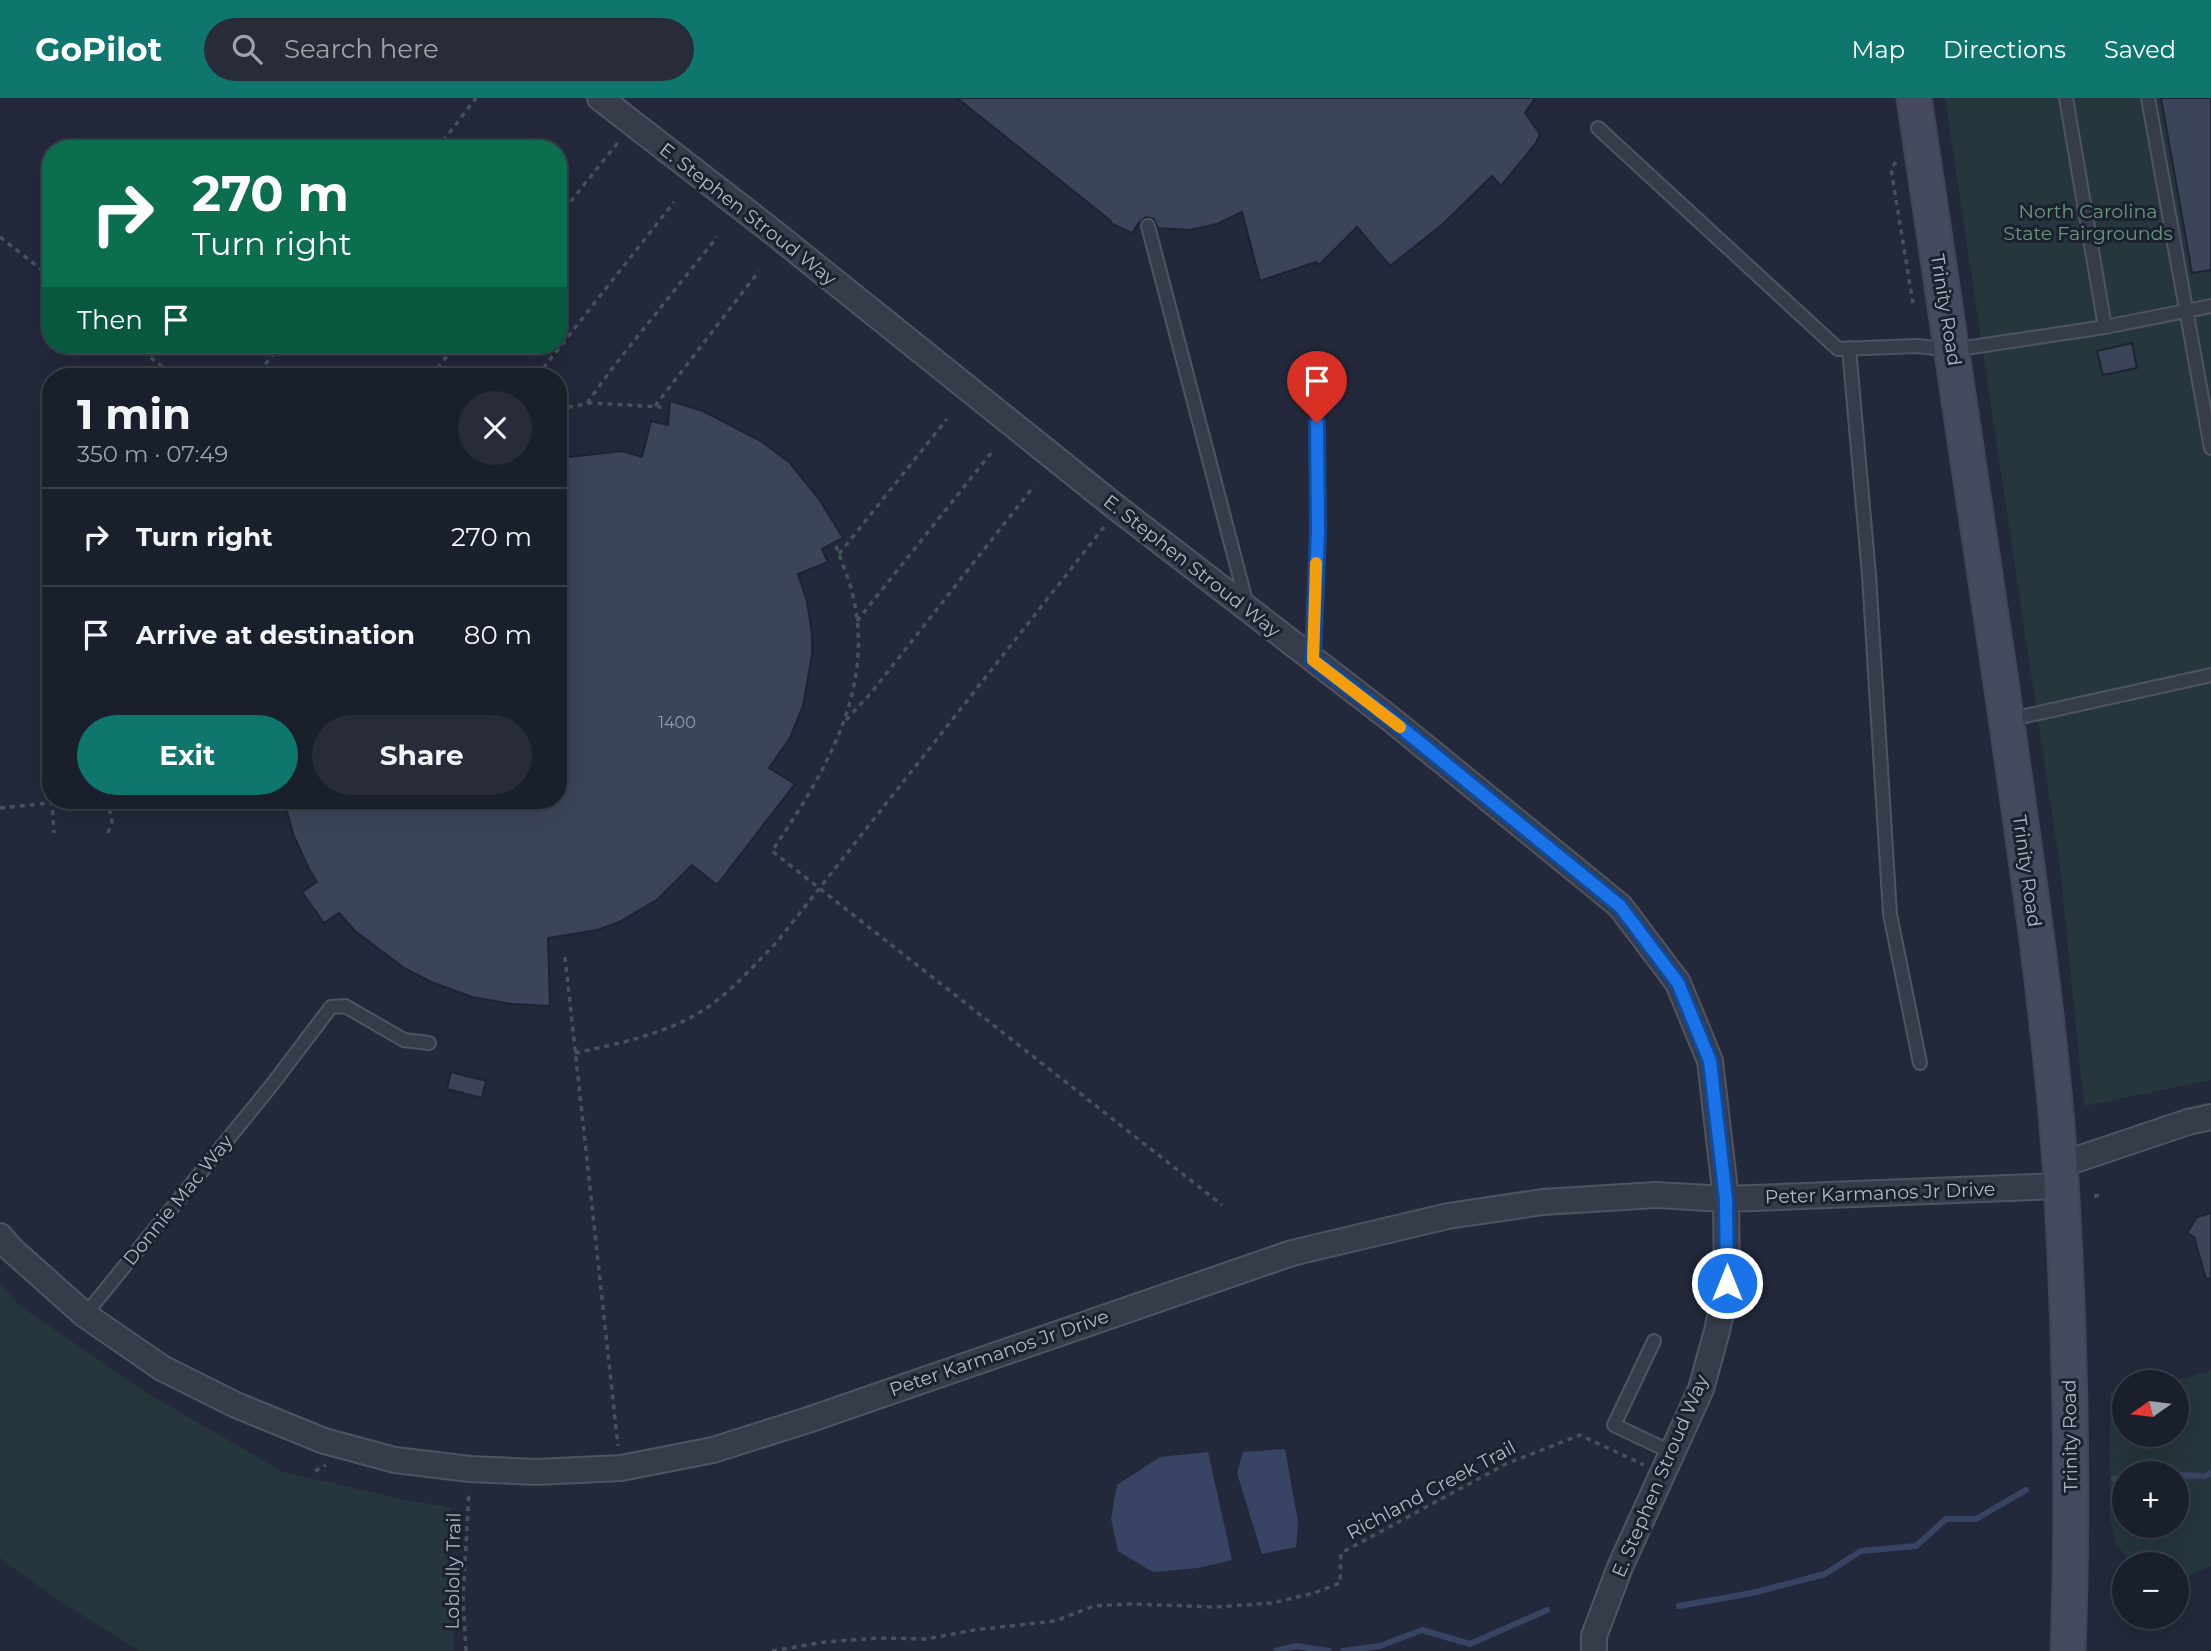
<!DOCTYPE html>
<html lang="en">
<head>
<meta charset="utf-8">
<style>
  body { margin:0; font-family:Montserrat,sans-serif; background:#272c38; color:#f1f3f6; height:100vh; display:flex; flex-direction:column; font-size:26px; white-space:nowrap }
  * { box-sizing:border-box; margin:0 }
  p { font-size:23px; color:#9fa2a9 }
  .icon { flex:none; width:38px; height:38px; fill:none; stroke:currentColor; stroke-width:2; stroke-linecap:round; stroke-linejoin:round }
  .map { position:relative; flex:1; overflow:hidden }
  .panel { position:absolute; left:42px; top:270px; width:525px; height:441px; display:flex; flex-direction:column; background:#1a1f2c; border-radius:28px; box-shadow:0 7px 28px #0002,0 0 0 2px #383d48 }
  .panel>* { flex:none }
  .hud { position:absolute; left:42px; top:42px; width:525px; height:214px; border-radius:28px; box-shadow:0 7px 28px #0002,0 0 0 2px #383d48; background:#0b6e4f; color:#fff; overflow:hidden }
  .needle { width:46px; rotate:256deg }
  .fabs { position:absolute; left:2112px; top:1272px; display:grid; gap:14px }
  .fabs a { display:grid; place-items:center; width:77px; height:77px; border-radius:50%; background:#1a1f2c; box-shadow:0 7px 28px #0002,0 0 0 2px #383d48; font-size:35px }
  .pin { position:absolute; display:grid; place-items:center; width:60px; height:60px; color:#fff; margin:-72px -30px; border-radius:50% 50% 50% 0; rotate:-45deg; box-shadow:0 0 7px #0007 }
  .pin .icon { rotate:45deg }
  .me { position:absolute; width:77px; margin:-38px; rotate:0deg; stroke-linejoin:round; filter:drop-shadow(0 0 5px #0008) }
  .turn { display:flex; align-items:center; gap:24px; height:147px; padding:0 35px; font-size:32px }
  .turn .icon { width:91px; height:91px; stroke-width:2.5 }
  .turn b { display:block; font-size:49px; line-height:60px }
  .then { display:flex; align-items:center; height:66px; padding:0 35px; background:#0003; gap:14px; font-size:26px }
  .round { display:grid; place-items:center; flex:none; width:74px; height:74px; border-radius:37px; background:#272c38 }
  .summary { display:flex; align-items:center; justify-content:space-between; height:119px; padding:0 35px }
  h1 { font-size:42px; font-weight:700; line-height:52px }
  .action { display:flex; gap:14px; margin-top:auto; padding:14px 35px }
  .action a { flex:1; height:80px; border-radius:42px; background:#0f766e; color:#fff; font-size:28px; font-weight:700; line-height:80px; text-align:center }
  .action a+a { background:#272c38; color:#f1f3f6 }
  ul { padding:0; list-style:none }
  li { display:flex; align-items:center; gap:21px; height:98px; padding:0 35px; border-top:2px solid #383d48 }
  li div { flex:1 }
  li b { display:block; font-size:26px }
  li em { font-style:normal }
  header { display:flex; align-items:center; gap:42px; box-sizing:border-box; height:98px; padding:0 35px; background:#0f766e; color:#fff }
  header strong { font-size:33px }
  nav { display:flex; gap:38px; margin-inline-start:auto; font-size:24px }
  .search { width:490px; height:63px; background:#272c38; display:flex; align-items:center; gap:18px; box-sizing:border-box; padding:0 24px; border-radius:38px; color:#9fa2a9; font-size:26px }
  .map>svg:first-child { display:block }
  .green { fill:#25363c; fill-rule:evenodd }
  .water { fill:#394464 }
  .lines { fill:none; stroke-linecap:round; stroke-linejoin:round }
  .stream { stroke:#394464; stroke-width:6 }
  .building { fill:#3c4459; stroke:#1e2332; stroke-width:2 }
  .service-casing { stroke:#4f5463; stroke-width:16 }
  .minor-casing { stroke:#4f5463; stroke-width:28 }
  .secondary-casing { stroke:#404554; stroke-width:37 }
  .path { stroke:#435359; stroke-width:3.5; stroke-dasharray:5 5; stroke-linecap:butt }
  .service { stroke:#373c4b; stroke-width:12 }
  .minor { stroke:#373c4b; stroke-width:24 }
  .secondary { stroke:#454a5e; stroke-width:33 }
  .route-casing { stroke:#114b97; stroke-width:18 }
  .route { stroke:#1a73e8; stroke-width:12 }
  .slow { stroke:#f59e0b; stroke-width:12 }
  .labels { text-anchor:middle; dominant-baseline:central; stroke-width:6; stroke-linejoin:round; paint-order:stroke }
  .number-label { font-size:16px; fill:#949aac }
  .park-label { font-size:19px; fill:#6a977c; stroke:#1c2130 }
  .street-label { font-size:19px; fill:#b2b7c7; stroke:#1c2130 }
</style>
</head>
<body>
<header>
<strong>GoPilot</strong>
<div class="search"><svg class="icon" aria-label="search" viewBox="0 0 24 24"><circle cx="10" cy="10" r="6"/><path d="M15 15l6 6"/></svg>Search here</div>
<nav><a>Map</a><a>Directions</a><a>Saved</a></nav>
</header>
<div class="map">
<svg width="2211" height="1553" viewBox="0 0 2211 1553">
  <rect width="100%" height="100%" fill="#23293b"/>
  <!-- green -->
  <path class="green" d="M 1945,0 L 2211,0 L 2211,982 L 2084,1008 L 2060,769 Z
    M 0,1185 L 19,1207 L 142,1292 L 283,1374 L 406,1402 L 450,1409 L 454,1553 L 139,1553 L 51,1497 L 0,1460 Z
    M 2211,1273 L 2211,1468 L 2187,1479 L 2177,1478 L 2177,1466 L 2133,1466 L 2116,1446 L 2110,1423 L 2110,1295 L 2124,1288 L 2124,1337 L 2177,1337 L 2177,1284 L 2151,1284 L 2172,1283 ZM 2124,1376 L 2177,1376 L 2177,1428 L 2124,1428 Z"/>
  <!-- water -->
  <path class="water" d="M 1285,1351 L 1298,1424 L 1296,1449 L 1262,1456 L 1237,1375 L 1243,1354 Z
    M 1208,1354 L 1232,1462 L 1198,1470 L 1153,1474 L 1118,1453 L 1111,1421 L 1117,1387 L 1160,1359 Z"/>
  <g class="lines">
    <!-- stream -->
    <path class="stream" d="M 2177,1377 L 2205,1378 L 2211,1375
      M 2114,1381 L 2124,1380
      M 1679,1508 L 1752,1495 L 1825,1476 L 1861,1453 L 1916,1448 L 1946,1421 L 1976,1421 L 2026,1392
      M 1276,1553 L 1296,1548 L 1329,1553
      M 1343,1553 L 1380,1548 L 1422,1532 L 1470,1546 L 1547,1512"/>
  </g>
  <!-- building -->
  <path class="building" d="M 957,0 L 1535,0 L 1525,15 L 1540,36 L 1536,45 L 1501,88 L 1492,78 L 1443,126 L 1390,168 L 1357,129 L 1319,167 L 1316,164 L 1260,183 L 1242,114 L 1217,126 L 1190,132 L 1158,130 L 1154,121 L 1146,119 L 1138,126 L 1132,135 L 1110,125 L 1111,123 Z
    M 2161,0 L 2211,0 L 2211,172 L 2192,175 Z
    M 2132,245 L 2137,270 L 2103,277 L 2097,253 Z
    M 670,303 L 703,313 L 761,343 L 790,365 L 819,401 L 843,440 L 822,451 L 828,464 L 798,476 L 807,503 L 812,536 L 812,557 L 803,608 L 790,640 L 769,670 L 795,686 L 717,787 L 692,767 L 658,801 L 621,823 L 598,832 L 548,840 L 550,908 L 512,906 L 472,899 L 431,884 L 404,870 L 355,833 L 339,815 L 324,825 L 302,794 L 317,784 L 309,771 L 293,736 L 284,702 L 558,702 L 558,363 L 569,359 L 623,353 L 642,359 L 651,323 L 668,327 Z
    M 451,974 L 486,983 L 482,1000 L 447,991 Z
    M 2211,1115 L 2211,1180 L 2206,1181 L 2194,1139 L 2187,1135 L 2197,1119 Z"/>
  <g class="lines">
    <!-- service casing -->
    <g class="service-casing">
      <path id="service" d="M 2148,0 L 2211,350
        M 1598,30 L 1838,251 L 1918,248 L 1952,252 L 2105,229 L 2066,0
        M 1148,128 L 1247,507
        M 2105,229 L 2211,208
        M 1849,250 L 1869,477 L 1890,816 L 1920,965
        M 1313,562 L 1318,433 L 1317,325
        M 2007,622 L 2211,577
        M 85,1217 L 271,988 L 331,909 L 345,908 L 404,942 L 429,945
        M 1654,1243 L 1614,1327 L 1673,1355"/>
    </g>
    <!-- minor casing -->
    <g class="minor-casing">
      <path id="minor" d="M 600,0 L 773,134 L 1112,406 L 1392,622 L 1560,759 L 1620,808 L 1678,885 L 1710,963 L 1726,1101 L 1727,1185 L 1717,1233 L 1701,1291 L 1620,1469 L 1594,1538 L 1594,1553
        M 2060,1067 L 2188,1024 L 2211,1019
        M 0,1138 L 11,1151 L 85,1217 L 162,1270 L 236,1307 L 324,1343 L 395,1362 L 470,1371 L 536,1374 L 621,1370 L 713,1352 L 808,1322 L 1292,1155 L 1448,1118 L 1543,1104 L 1656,1097 L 1726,1101 L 2060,1088"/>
    </g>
    <!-- secondary casing -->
    <g class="secondary-casing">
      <path id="secondary" d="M 1914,0 C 1943,200 1974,399 2003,598 C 2025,754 2049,910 2060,1066 C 2070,1228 2074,1391 2068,1553"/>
    </g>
    <!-- path -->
    <path class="path" d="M 437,51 L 476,0
      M 1896,64 L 1891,71 L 1913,205
      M 558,119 L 620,42
      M 0,139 L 51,179
      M 135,247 L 174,278
      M 259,274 L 281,247
      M 431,278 L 456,247
      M 537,278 L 674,104
      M 587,305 L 614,268 L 717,139
      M 655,308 L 759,173
      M 558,311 L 591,305 L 661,309
      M 836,448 C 841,463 848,478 852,494 C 877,591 824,676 772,753 L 1222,1107
      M 839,456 L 947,321
      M 857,523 L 991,355
      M 846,622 L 871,595 L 1034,388
      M 48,674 L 51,692
      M 52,702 L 54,735
      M 0,710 L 80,702
      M 108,735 L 112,724 L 108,702
      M 565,859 L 618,1348
      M 575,955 C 617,946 660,937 697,916 C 728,898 752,869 777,844 L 1104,429
      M 2094,1098 L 2104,1097
      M 315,1373 L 326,1367
      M 466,1553 L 463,1500 L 469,1393
      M 772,1553 L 825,1544 L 879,1540 L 926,1541 L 974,1532 L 1055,1523 L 1094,1508 L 1132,1506 L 1215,1509 L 1272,1505 L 1314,1495 L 1340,1485 L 1341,1455 L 1506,1366 L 1580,1337 L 1644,1367"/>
    <!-- service -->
    <use href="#service" class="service"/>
    <!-- minor -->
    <use href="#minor" class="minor"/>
    <!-- secondary -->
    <use href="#secondary" class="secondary"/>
  </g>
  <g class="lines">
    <!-- route casing -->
    <g class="route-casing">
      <path id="route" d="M 1317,325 L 1318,433 L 1313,562 L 1392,622 L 1620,808 L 1678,885 L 1710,963 L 1726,1101 L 1727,1185"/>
    </g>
    <!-- route -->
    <use href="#route" class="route"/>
    <!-- slow -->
    <path class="slow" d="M 1316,465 L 1313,562 L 1400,629"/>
  </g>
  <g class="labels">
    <!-- number labels -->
    <g class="number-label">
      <text x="677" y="624">1400</text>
    </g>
    <!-- park labels -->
    <g class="park-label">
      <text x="2088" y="113">North Carolina<tspan x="2088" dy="22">State Fairgrounds</tspan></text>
    </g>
    <!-- street labels -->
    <g class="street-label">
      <text transform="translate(748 116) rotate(38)">E. Stephen Stroud Way</text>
      <text transform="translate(1946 212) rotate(81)">Trinity Road</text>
      <text transform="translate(1192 468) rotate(38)">E. Stephen Stroud Way</text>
      <text transform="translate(2027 773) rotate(82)">Trinity Road</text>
      <text transform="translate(1880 1095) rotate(-2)">Peter Karmanos Jr Drive</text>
      <text transform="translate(178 1102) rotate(-51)">Donnie Mac Way</text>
      <text transform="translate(999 1255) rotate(-19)">Peter Karmanos Jr Drive</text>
      <text transform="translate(2070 1338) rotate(-91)">Trinity Road</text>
      <text transform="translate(1660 1378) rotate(-67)">E. Stephen Stroud Way</text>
      <text transform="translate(1431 1392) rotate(-28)">Richland Creek Trail</text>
      <text transform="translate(453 1473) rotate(-89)">Loblolly Trail</text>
    </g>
  </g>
</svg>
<div class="fabs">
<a><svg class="needle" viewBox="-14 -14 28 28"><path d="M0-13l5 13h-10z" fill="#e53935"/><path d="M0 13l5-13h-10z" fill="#9fa2a9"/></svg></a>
<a>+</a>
<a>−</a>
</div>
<div class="pin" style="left:1317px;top:325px;background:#d93025"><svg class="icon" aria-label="arrive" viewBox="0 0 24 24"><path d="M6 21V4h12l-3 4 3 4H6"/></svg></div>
<svg class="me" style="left:1727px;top:1185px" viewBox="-20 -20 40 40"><circle r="17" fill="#1a73e8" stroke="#fff" stroke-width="3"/><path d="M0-11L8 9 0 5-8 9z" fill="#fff"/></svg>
<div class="hud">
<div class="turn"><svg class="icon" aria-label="right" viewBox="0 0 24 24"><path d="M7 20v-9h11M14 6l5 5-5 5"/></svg><div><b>270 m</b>Turn right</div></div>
<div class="then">Then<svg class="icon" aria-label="arrive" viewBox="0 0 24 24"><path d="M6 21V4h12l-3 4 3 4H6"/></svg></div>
</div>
<section class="panel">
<div class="summary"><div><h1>1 min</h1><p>350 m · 07:49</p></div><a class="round"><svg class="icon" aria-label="close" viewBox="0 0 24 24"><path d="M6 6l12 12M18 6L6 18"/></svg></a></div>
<ul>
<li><svg class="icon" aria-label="right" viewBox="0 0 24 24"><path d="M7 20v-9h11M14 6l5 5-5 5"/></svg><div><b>Turn right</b></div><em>270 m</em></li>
<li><svg class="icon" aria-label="arrive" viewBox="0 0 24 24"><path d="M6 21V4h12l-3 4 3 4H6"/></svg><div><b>Arrive at destination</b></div><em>80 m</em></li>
</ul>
<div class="action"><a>Exit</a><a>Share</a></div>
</section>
</div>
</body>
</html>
